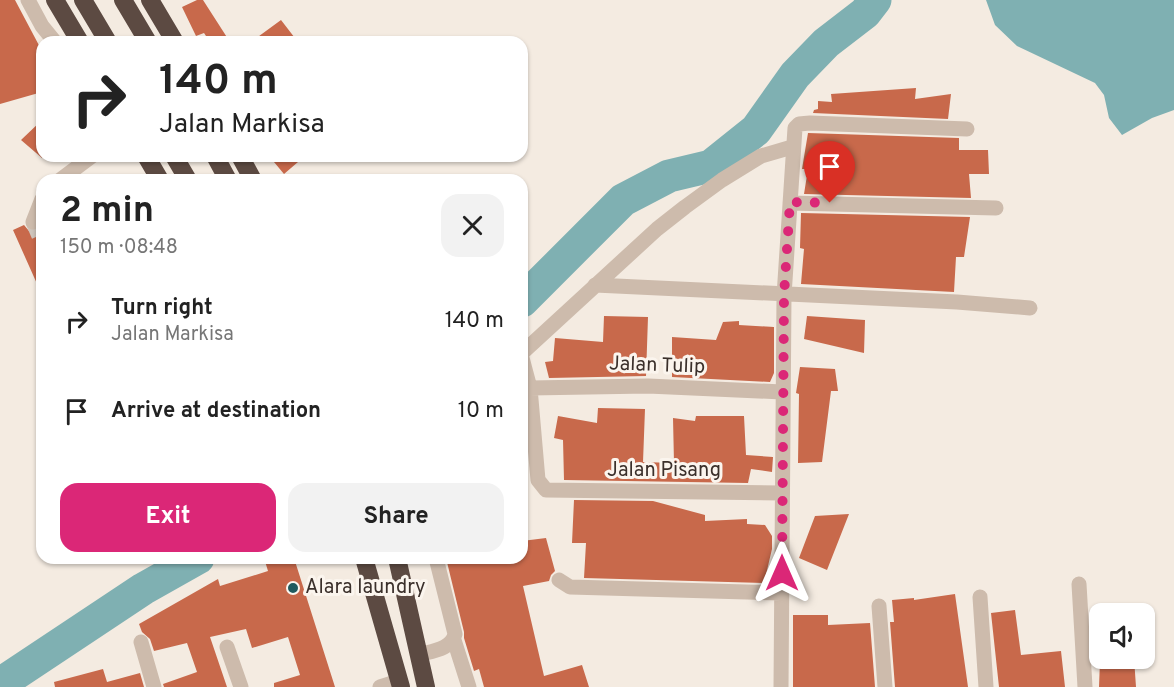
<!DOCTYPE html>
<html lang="en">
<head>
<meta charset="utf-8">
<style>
  body { margin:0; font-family:Overpass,sans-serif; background:#f2f2f2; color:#222; height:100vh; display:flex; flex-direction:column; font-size:22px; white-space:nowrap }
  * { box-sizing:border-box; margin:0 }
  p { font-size:20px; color:#767676 }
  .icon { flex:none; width:33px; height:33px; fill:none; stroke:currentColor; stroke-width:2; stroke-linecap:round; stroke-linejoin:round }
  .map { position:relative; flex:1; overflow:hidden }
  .details { position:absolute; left:36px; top:174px; width:492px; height:390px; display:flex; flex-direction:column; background:#fff; border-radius:18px; box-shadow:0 2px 4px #0004 }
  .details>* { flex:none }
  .top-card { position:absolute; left:36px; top:36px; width:492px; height:126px; border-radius:18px; box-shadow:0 2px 4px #0004; background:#fff; color:#222; overflow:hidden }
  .tools { position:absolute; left:1089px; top:603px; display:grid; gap:12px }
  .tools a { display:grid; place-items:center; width:66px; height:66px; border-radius:12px; background:#fff; box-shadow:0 2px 4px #0004; font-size:30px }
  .pin { position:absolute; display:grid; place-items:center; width:51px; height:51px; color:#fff; margin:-62px -26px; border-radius:50% 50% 50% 0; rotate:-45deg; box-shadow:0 0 6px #0007 }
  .pin .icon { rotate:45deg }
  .me { position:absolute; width:66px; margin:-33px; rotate:0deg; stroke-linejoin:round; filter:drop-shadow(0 0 4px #0008) }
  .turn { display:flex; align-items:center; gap:21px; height:126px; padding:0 24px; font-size:27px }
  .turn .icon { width:78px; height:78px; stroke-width:2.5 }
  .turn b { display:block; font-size:42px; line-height:51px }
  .round { display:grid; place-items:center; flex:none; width:63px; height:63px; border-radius:18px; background:#f2f2f2 }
  .summary { display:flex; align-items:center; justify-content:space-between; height:102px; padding:0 24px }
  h1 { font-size:36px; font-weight:700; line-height:45px }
  .primary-button { display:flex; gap:12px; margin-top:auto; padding:12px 24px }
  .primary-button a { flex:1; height:69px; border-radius:18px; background:#db2777; color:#fff; font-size:24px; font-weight:700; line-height:69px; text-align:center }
  .primary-button a+a { background:#f2f2f2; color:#222 }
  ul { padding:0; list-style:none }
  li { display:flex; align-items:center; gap:18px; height:90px; padding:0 24px }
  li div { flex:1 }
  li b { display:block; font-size:22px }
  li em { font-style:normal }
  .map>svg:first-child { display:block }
  .water { fill:#7fb0b2 }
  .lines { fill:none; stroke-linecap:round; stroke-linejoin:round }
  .river { stroke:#7fb0b2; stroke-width:33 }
  .building { fill:#c8694b }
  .minor-tunnel { stroke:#cfc6bd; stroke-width:15; stroke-dasharray:15 8; stroke-linecap:butt }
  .minor { stroke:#cdbbac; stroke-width:15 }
  .highway { stroke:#5c4a42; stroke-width:18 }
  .route { stroke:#db2777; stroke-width:10; stroke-dasharray:0 18 }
  .poi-dot { fill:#1f5a5e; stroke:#fbf5ee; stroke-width:2 }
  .labels { text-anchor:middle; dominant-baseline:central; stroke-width:6; stroke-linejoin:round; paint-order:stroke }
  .street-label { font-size:20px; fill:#3b302b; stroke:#fbf5ee }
  .poi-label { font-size:20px; fill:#3b302b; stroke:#fbf5ee; text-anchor:start }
</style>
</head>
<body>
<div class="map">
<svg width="1174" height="687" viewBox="0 0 1174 687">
  <rect width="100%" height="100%" fill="#f4ebe1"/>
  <!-- water -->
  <path class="water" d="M 986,0 L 1174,0 L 1174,110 L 1152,118 L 1122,135 L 1109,118 L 1104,95 L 1095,83 L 1017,46 L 995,25 Z"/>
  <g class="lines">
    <!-- river -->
    <path class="river" d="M 522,301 L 623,200 L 669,176 L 711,166 L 756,130 L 795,75 L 826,43 L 865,13 L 875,0
      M 0,684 L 143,589 L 198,558"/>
  </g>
  <!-- building -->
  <path class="building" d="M 0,0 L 15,0 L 42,51 L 42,92 L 0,104 Z
    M 197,0 L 203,0 L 230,42 L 210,42 L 204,33 L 196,36 L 182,7 Z
    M 281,20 L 298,42 L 251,42 Z
    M 916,88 L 915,99 L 951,94 L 948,119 L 813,113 L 814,110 L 818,109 L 818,101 L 832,102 L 831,94 Z
    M 42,120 L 42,158 L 21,140 Z
    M 808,133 L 959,138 L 959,150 L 988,150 L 989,174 L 969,174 L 971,198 L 804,194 L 808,169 L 802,169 Z
    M 269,156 L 305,156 L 284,174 Z
    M 801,213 L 970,217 L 964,257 L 956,257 L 954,292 L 801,284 L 804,249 L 800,248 Z
    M 24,225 L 29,231 L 34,232 L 42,226 L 42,295 L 13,230 Z
    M 604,316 L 648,317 L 646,376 L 549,378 L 545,362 L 553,361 L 555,338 L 603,342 Z
    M 807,316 L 865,320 L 864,353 L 804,339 Z
    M 739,321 L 739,325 L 774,327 L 774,373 L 770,382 L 672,377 L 672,337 L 716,340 L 723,322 Z
    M 800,367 L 835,369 L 838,391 L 831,391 L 822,462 L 798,463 L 799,394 L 796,393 Z
    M 598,408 L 645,409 L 643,462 L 674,463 L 673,418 L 695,421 L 696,416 L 744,416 L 746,455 L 773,457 L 772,472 L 751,469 L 748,483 L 564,480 L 563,440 L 554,438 L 558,416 L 597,423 Z
    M 574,500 L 653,501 L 705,515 L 705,521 L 747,519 L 747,524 L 765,525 L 772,536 L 772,549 L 764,583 L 584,578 L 586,543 L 572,543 Z
    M 849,514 L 827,570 L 799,558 L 815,516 Z
    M 546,538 L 555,571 L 551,575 L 549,581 L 523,586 L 544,676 L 582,665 L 589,687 L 484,687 L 479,669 L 474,671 L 464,638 L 464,632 L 446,558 L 522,558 L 522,541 Z
    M 264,558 L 294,558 L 335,687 L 274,687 L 274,683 L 300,675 L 288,637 L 252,648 L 246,629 L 210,637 L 227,687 L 164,687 L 163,684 L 197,672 L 187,643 L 154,651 L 150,639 L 142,632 L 139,624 L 218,579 L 220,586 L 268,571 Z
    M 955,594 L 968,687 L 895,687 L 890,622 L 894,622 L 892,600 L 914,598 L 914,600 Z
    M 1015,610 L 1021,655 L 1061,651 L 1065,687 L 999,687 L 991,613 Z
    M 793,615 L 828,615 L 828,625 L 870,623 L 875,687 L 793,687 Z
    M 1134,658 L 1136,687 L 1099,687 L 1100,661 Z
    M 103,669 L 107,682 L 140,673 L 144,687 L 55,687 L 54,682 Z"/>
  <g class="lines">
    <!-- minor-tunnel -->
    <path class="minor-tunnel" d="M 33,222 L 42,243"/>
    <!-- minor -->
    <path class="minor" d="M 28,0 L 42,26 L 55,42
      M 60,180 L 92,156
      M 790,203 L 996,208
      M 33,222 L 42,199
      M 595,285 L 957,302 L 1030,308
      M 522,353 L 657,229 L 685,207 L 722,180 L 761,156 L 792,147
      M 522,358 L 530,388 L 538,480 L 546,490 L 781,493
      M 530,388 L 648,386 L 782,392
      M 559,580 L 570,587 L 781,593
      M 1079,584 L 1085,687
      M 980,597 L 986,687
      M 879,606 L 885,687
      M 454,640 L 469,687
      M 141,642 L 154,687
      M 227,647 L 241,687
      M 418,655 C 432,651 452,649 455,634 L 436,558
      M 380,687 L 399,681
      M 781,687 L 784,296 L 795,128 L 799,124 L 810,123 L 967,129"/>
    <!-- highway -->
    <path class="highway" d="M 55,0 L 80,42
      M 83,0 L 108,42
      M 123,0 L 148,42
      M 150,0 L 175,42
      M 146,156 L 160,180
      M 174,156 L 188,180
      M 215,156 L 228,180
      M 240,156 L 253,180
      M 364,558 L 401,687
      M 397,558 L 426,687"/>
  </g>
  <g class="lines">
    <!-- route -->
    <path class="route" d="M 782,573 L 784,296 L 790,202 L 830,203"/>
  </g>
  <!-- markers -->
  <circle class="poi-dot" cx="293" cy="588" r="6"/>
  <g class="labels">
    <!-- street labels -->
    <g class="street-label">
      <text transform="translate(657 366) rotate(2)">Jalan Tulip</text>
      <text x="664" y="471">Jalan Pisang</text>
    </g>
    <!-- poi labels -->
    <g class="poi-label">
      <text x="305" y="588">Alara laundry</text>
    </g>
  </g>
</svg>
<div class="tools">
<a><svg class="icon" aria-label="sound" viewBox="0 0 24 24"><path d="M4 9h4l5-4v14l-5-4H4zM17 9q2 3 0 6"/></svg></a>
</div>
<div class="pin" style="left:830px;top:203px;background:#d93025"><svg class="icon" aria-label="arrive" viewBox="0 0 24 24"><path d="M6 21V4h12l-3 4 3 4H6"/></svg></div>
<svg class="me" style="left:782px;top:573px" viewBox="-20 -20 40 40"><path d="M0-17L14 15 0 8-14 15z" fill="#db2777" stroke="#fff" stroke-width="4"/></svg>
<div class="top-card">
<div class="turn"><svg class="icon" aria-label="right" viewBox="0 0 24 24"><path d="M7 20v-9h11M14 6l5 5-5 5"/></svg><div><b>140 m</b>Jalan Markisa</div></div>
</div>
<section class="details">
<div class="summary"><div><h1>2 min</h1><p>150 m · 08:48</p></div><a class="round"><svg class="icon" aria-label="close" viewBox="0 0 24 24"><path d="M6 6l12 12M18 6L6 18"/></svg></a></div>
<ul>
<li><svg class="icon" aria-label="right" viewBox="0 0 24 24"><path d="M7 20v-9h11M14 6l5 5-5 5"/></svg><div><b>Turn right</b><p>Jalan Markisa</p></div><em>140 m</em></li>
<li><svg class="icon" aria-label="arrive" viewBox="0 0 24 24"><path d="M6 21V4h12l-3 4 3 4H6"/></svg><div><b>Arrive at destination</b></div><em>10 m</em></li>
</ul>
<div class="primary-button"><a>Exit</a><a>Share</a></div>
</section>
</div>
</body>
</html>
